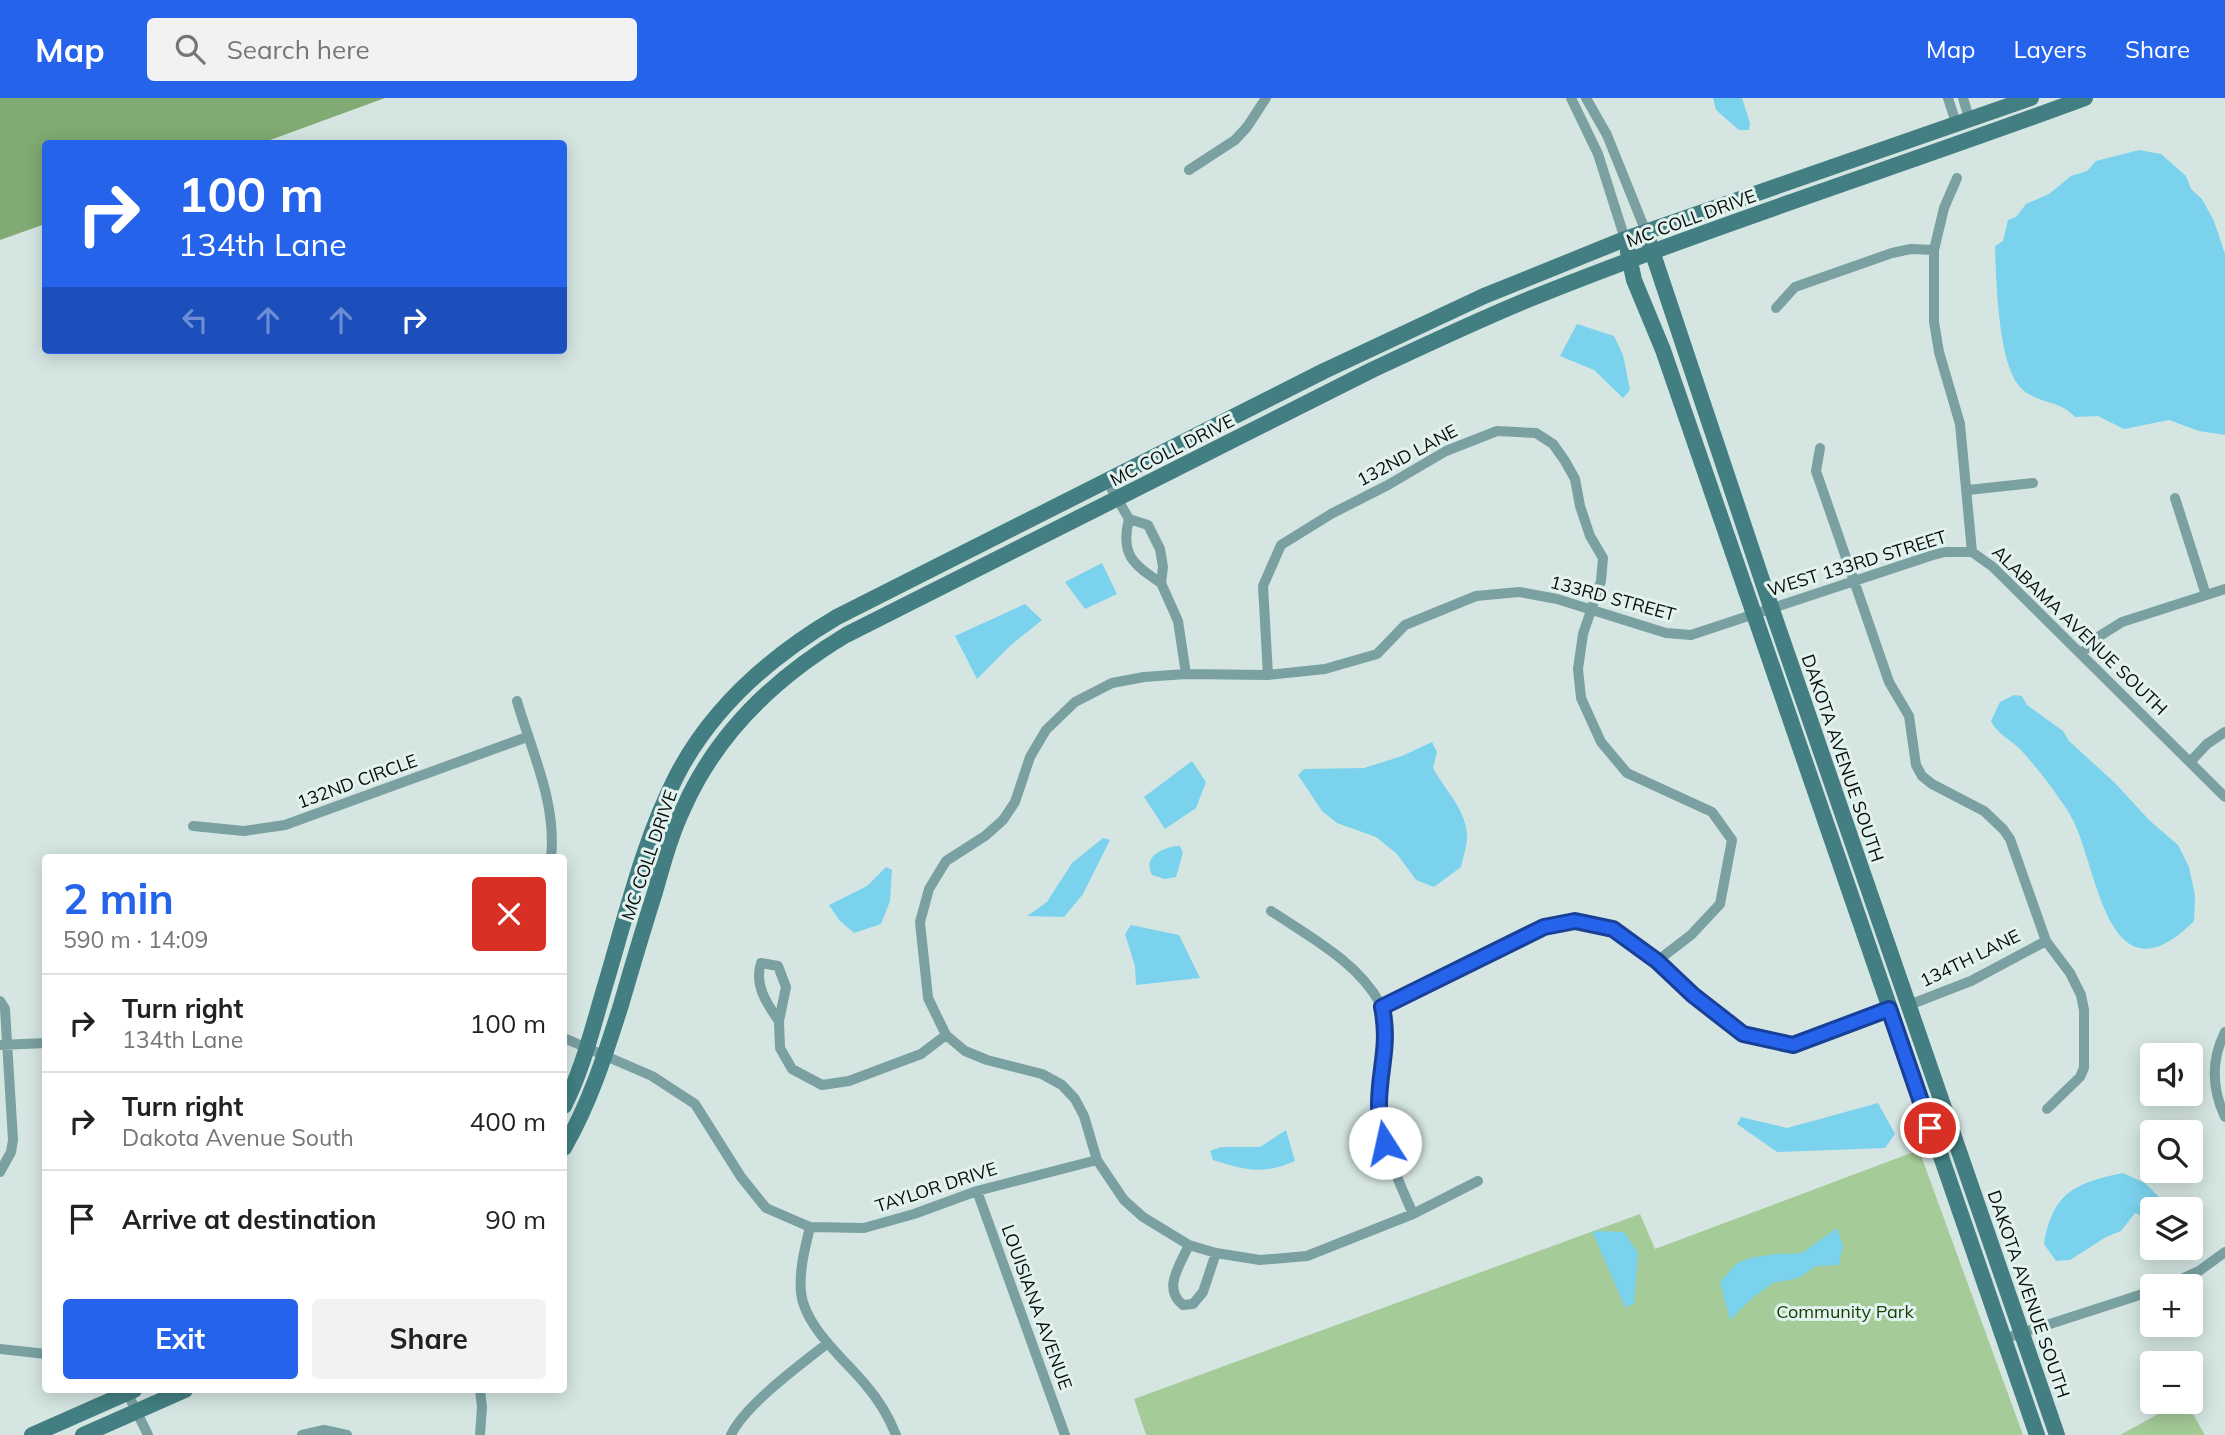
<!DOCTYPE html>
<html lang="en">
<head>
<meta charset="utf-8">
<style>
  body { margin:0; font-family:Mulish,sans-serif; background:#f2f2f2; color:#222; height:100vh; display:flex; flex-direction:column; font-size:26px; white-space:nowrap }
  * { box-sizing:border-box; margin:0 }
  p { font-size:23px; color:#767676 }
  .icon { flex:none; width:38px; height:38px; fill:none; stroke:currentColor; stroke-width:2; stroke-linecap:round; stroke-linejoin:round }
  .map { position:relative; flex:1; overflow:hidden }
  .details { position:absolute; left:42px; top:756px; width:525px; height:539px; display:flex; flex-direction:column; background:#fff; border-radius:7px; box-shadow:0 4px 18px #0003 }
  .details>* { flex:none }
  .hud { position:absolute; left:42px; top:42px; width:525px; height:214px; border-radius:7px; box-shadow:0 4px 18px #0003; background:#2563eb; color:#fff; overflow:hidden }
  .tools { position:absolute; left:2140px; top:945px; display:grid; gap:14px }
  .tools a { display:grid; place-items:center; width:63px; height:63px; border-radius:7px; background:#fff; box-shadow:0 4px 18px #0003; font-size:35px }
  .pin { position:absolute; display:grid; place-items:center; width:60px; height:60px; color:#fff; margin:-30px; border:4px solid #fff; border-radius:50%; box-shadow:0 2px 7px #0007 }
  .me { position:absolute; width:77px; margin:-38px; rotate:350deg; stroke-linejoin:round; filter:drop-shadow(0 0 5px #0008) }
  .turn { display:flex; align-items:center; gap:24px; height:147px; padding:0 21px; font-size:32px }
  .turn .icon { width:91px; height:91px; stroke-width:2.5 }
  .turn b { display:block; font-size:49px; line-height:60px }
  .lanes { display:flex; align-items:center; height:66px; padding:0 21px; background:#0003; justify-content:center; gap:35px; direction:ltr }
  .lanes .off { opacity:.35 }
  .round { display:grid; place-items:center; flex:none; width:74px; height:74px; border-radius:7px; background:#f2f2f2 }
  .headline { display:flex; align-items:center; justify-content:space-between; height:119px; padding:0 21px }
  h1 { font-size:42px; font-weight:700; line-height:52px; color:#2563eb }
  .button { display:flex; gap:14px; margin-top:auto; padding:14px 21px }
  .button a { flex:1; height:80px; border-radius:7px; background:#2563eb; color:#fff; font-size:28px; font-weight:700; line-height:80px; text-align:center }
  .button a+a { background:#f2f2f2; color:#222 }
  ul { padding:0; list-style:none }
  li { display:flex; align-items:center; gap:21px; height:98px; padding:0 21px; border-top:2px solid #e0e0e0 }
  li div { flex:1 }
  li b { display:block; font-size:26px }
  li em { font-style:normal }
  header { display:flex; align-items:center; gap:42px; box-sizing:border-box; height:98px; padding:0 35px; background:#2563eb; color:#fff }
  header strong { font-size:33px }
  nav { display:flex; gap:38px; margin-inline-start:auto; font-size:24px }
  .search { width:490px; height:63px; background:#f2f2f2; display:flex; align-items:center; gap:18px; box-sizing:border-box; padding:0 24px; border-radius:7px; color:#767676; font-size:26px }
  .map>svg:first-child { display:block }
  .green { fill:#a5cb98 }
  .forest { fill:#81ab73 }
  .water { fill:#7bd2ed }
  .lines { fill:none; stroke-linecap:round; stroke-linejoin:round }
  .minor { stroke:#7aa0a1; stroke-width:10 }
  .secondary { stroke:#437f82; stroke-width:16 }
  .route-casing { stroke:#184099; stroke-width:18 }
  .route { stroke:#2563eb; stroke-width:12 }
  .labels { text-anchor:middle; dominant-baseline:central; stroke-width:6; stroke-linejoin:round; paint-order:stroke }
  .street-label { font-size:18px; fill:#080d0c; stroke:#e2f3ef }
  .park-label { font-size:18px; fill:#163e02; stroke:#e2f3ef }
</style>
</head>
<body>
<header>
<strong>Map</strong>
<div class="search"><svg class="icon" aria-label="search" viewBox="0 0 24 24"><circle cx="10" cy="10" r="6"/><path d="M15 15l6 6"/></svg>Search here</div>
<nav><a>Map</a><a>Layers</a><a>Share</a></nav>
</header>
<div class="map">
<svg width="2225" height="1337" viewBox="0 0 2225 1337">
  <rect width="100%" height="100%" fill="#d5e6e2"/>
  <!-- green -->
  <path class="green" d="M 1919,1052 L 2023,1337 L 1146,1337 L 1134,1301 L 1640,1116 L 1655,1151 Z
    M 2180,1304 L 2186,1304 L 2205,1337 L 2120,1337 Z"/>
  <!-- forest -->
  <path class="forest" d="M 0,0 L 385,0 L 262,45 L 46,46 L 45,126 L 0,142 Z"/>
  <!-- water -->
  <path class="water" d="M 1713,0 L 1742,0 L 1750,25 L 1749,32 L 1739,32 L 1716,12 Z
    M 2139,52 L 2161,56 L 2186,78 L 2191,91 L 2202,101 L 2214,123 L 2225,156 L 2225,337 L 2199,333 L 2169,322 L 2124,331 L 2098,318 L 2075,319 C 2060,301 2034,306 2019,288 C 1998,263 1996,181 1995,148 L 2003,143 L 2008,122 L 2016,119 L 2026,106 L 2049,96 L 2071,78 L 2087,73 L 2096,63 Z
    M 1577,226 L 1614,238 L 1623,257 L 1630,292 L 1623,300 L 1594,272 L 1560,258 Z
    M 1102,465 L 1117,496 L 1085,511 L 1065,484 Z
    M 1025,506 L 1042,522 L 1011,547 L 977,581 L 955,538 Z
    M 2014,597 L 2022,598 L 2027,607 L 2063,633 L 2069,643 L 2115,685 L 2149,722 L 2178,747 L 2189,769 L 2195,797 L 2194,823 C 2112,905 2099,784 2077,731 C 2073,721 2067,711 2061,703 C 2049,685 2035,668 2021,652 C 2011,642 1997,636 1991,623 L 2000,604 Z
    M 1432,644 L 1437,654 L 1433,670 C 1445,692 1464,709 1467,735 C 1468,746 1463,759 1461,769 L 1434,789 L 1416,782 L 1397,756 L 1376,739 L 1337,725 L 1322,713 L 1298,677 L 1304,671 L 1364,670 L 1402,658 Z
    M 1192,663 L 1206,684 L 1196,710 L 1165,731 L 1144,699 Z
    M 1103,740 L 1110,742 L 1083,796 L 1064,819 L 1027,818 L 1047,804 L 1072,765 Z
    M 1176,748 L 1180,748 L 1183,755 L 1176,779 L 1165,781 L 1152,777 C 1143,759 1160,751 1176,748 Z
    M 886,769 L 892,772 L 890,803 L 881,826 L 854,835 L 839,822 L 829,807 L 867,788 Z
    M 1131,827 L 1179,837 L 1200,880 L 1136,887 L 1135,868 L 1125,836 Z
    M 1878,1005 L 1895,1036 L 1885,1050 L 1777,1054 L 1737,1026 L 1741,1019 L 1787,1030 Z
    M 1286,1032 L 1295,1063 C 1264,1077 1244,1072 1213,1062 L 1210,1053 L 1221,1049 L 1260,1049 Z
    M 2123,1075 L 2145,1085 L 2162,1102 L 2163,1111 L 2152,1111 L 2152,1123 L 2135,1115 L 2121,1133 L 2106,1139 L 2070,1162 L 2056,1163 L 2044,1146 C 2053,1094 2075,1085 2123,1075 Z
    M 1837,1130 L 1843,1148 L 1839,1167 L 1816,1168 L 1798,1180 L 1773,1185 L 1752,1200 L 1730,1222 L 1720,1184 L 1736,1166 L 1750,1160 L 1776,1156 L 1802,1155 Z
    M 1592,1133 L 1624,1134 L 1638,1155 L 1634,1206 L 1625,1209 Z"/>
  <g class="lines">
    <!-- minor -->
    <path class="minor" d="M 1571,0 L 1598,56 L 1625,141
      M 1586,0 L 1607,37 L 1646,134
      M 1948,0 L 1956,25
      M 1963,0 L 1969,20
      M 1189,72 L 1235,42 L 1247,29 L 1266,0
      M 1957,80 L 1944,110 L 1934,152 L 1934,224 L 1939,254 L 1960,326 L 1972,454 L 1993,469 L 2225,699
      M 1776,210 L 1795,189 L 1892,155 L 1911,151 L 1934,152
      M 1820,350 L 1816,373 L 1889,584 L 1909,618 L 1916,667 L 1922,678 L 1932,686 L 1984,713 L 2003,731 L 2010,741 L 2046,843 L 2070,875 L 2081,897 L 2084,912 L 2084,970 L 2080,979 L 2047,1011
      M 1107,383 L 1129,421
      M 1968,392 L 2033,385
      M 2175,400 L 2206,497
      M 1161,485 C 1133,466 1120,457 1129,421 L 1148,427 L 1160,451 L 1163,469 L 1161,485 L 1178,523 L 1186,576
      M 2082,555 L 2098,539 L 2122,524 L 2225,491
      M 1268,577 L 1263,488 L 1281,447 L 1331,416 L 1388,387 L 1446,353 L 1497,333 L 1536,335 L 1553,346 L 1565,363 L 1575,381 L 1580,408 L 1590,438 L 1603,460 L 1601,483 L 1583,536 L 1578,571 L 1581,600 L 1601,644 L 1627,675 L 1712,714 L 1732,742 L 1720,806 L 1691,837 L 1657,863
      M 517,603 C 532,655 557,705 551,760
      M 2190,664 L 2207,646 L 2225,634
      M 193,728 L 244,733 L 285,727 L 527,639
      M 1271,813 C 1310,839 1358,864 1381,907 C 1397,938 1378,977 1379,1009 C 1380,1046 1399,1083 1413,1116
      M 0,903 L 5,911 L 13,1042 L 11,1054 L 0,1074
      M 1909,907 L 1971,883 L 2046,843
      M 1382,909 L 1544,829 L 1575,823 L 1613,831 L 1657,863 L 1693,896 L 1743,936 L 1793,947 L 1889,911
      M 779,923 C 766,905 754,886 761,865 L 778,868 L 786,889 L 779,923 L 780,950 L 792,971 L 822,987 L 849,983 L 921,956 L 946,937
      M 2225,934 C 2211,962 2212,991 2225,1019
      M 564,940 L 652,978 L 695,1006 L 741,1079 L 766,1110 L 810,1129 L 864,1130 L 914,1116 L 977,1093 L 1097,1062
      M 0,947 L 46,945
      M 1478,1083 L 1413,1116 L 1307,1158 L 1260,1162 L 1216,1155 L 1189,1147 L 1143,1119 L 1124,1102 L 1097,1062 L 1084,1018 L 1075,1001 L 1062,987 L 1042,976 L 987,962 L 965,953 L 946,937 L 928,900 L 920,824 L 929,791 L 946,763 L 985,738 L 1003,722 L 1015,704 L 1030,659 L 1046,632 L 1075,604 L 1112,585 L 1144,579 L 1186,576 L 1268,577 L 1325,571 L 1377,556 L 1405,527 L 1476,498 L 1519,494 L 1557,501 L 1666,535 L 1691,537 L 1933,457 L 1945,454 L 1972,454
      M 977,1093 L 1065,1337
      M 810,1129 C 805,1150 799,1172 801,1194 C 804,1228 844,1261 865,1286 C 878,1301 889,1319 896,1337
      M 1189,1147 C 1180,1167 1162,1191 1183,1207 L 1193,1206 L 1203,1194 L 1216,1155
      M 2166,1188 L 2199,1173 L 2225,1154
      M 2003,1241 L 2152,1193
      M 0,1251 L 46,1256
      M 126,1292 L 148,1337
      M 302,1337 L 324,1332 L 347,1337
      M 480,1337 L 482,1309 L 480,1292
      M 731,1337 C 744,1308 801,1266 828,1245"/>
    <!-- secondary -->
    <path class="secondary" d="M 1649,144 L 1771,509 L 2057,1337
      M 1628,154 L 1634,182 L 1663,252 L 2037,1337
      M 564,1008 C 583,971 593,928 605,888 C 626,818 643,743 677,677 C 713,608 771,558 837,519 L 1324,273 L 1484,198 L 1625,141 L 2031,0
      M 564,1050 C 590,1005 605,957 621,907 C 632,869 643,832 655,794 C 663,766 671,736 684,709 C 718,633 776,579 846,537 L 1372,272 C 1425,247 1478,222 1532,200 C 1714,127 1901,68 2085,0
      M 32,1337 L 134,1292
      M 83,1337 L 185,1292"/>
  </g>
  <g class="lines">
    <!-- route casing -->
    <g class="route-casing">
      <path id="route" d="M 1385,1045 C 1383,1033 1379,1020 1379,1007 C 1379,970 1390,949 1382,909 L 1544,829 L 1575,823 L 1613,831 L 1657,863 L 1693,897 L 1743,936 L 1793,947 L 1889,911 L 1930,1030"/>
    </g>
    <!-- route -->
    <use href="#route" class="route"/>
  </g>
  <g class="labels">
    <!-- street labels -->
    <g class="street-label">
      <text transform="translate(1691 120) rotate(-20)">MC COLL DRIVE</text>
      <text transform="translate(1172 352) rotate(-27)">MC COLL DRIVE</text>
      <text transform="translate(1407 357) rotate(-28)">132ND LANE</text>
      <text transform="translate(1857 465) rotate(-17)">WEST 133RD STREET</text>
      <text transform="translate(1613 500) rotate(15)">133RD STREET</text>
      <text transform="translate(2080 532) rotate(44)">ALABAMA AVENUE SOUTH</text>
      <text transform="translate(1843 660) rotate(71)">DAKOTA AVENUE SOUTH</text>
      <text transform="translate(357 683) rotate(-20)">132ND CIRCLE</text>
      <text transform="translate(649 757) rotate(-71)">MC COLL DRIVE</text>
      <text transform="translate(1970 860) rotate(-26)">134TH LANE</text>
      <text transform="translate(936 1089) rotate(-18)">TAYLOR DRIVE</text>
      <text transform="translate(2029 1196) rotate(71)">DAKOTA AVENUE SOUTH</text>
      <text transform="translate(1037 1209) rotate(70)">LOUISIANA AVENUE</text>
    </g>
    <!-- park labels -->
    <g class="park-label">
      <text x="1845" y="1213">Community Park</text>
    </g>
  </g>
</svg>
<div class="tools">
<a><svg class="icon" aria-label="sound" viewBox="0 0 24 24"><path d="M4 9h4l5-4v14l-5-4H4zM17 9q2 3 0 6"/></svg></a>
<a><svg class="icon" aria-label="search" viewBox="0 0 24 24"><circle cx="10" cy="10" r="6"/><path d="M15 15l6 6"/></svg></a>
<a><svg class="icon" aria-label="layers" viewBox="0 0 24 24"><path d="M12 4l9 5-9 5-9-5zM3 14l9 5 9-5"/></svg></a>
<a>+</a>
<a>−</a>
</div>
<div class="pin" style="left:1930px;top:1030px;background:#d93025"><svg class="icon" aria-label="arrive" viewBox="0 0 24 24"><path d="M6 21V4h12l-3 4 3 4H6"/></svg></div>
<svg class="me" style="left:1385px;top:1045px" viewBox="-20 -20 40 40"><circle r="19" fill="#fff"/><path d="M0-13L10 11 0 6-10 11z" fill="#2563eb"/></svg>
<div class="hud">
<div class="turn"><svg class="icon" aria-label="right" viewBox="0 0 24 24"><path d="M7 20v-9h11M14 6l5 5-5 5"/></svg><div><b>100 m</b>134th Lane</div></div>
<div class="lanes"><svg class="icon off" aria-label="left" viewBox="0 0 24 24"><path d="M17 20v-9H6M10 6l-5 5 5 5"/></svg><svg class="icon off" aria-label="ahead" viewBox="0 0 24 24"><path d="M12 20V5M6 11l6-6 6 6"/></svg><svg class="icon off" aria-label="ahead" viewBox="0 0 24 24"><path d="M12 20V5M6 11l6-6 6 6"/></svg><svg class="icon" aria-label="right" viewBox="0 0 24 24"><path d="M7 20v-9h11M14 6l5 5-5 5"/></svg></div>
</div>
<section class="details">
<div class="headline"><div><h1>2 min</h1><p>590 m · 14:09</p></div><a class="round" style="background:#d93025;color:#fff"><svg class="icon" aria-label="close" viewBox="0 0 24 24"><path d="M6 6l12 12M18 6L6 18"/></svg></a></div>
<ul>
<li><svg class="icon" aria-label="right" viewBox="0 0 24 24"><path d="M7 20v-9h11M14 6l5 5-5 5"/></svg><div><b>Turn right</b><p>134th Lane</p></div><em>100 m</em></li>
<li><svg class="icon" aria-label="right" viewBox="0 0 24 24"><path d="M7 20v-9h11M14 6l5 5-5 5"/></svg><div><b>Turn right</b><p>Dakota Avenue South</p></div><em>400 m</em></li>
<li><svg class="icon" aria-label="arrive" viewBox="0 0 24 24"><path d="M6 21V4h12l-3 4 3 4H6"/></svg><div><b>Arrive at destination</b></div><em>90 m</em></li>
</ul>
<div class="button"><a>Exit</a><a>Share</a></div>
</section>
</div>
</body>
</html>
